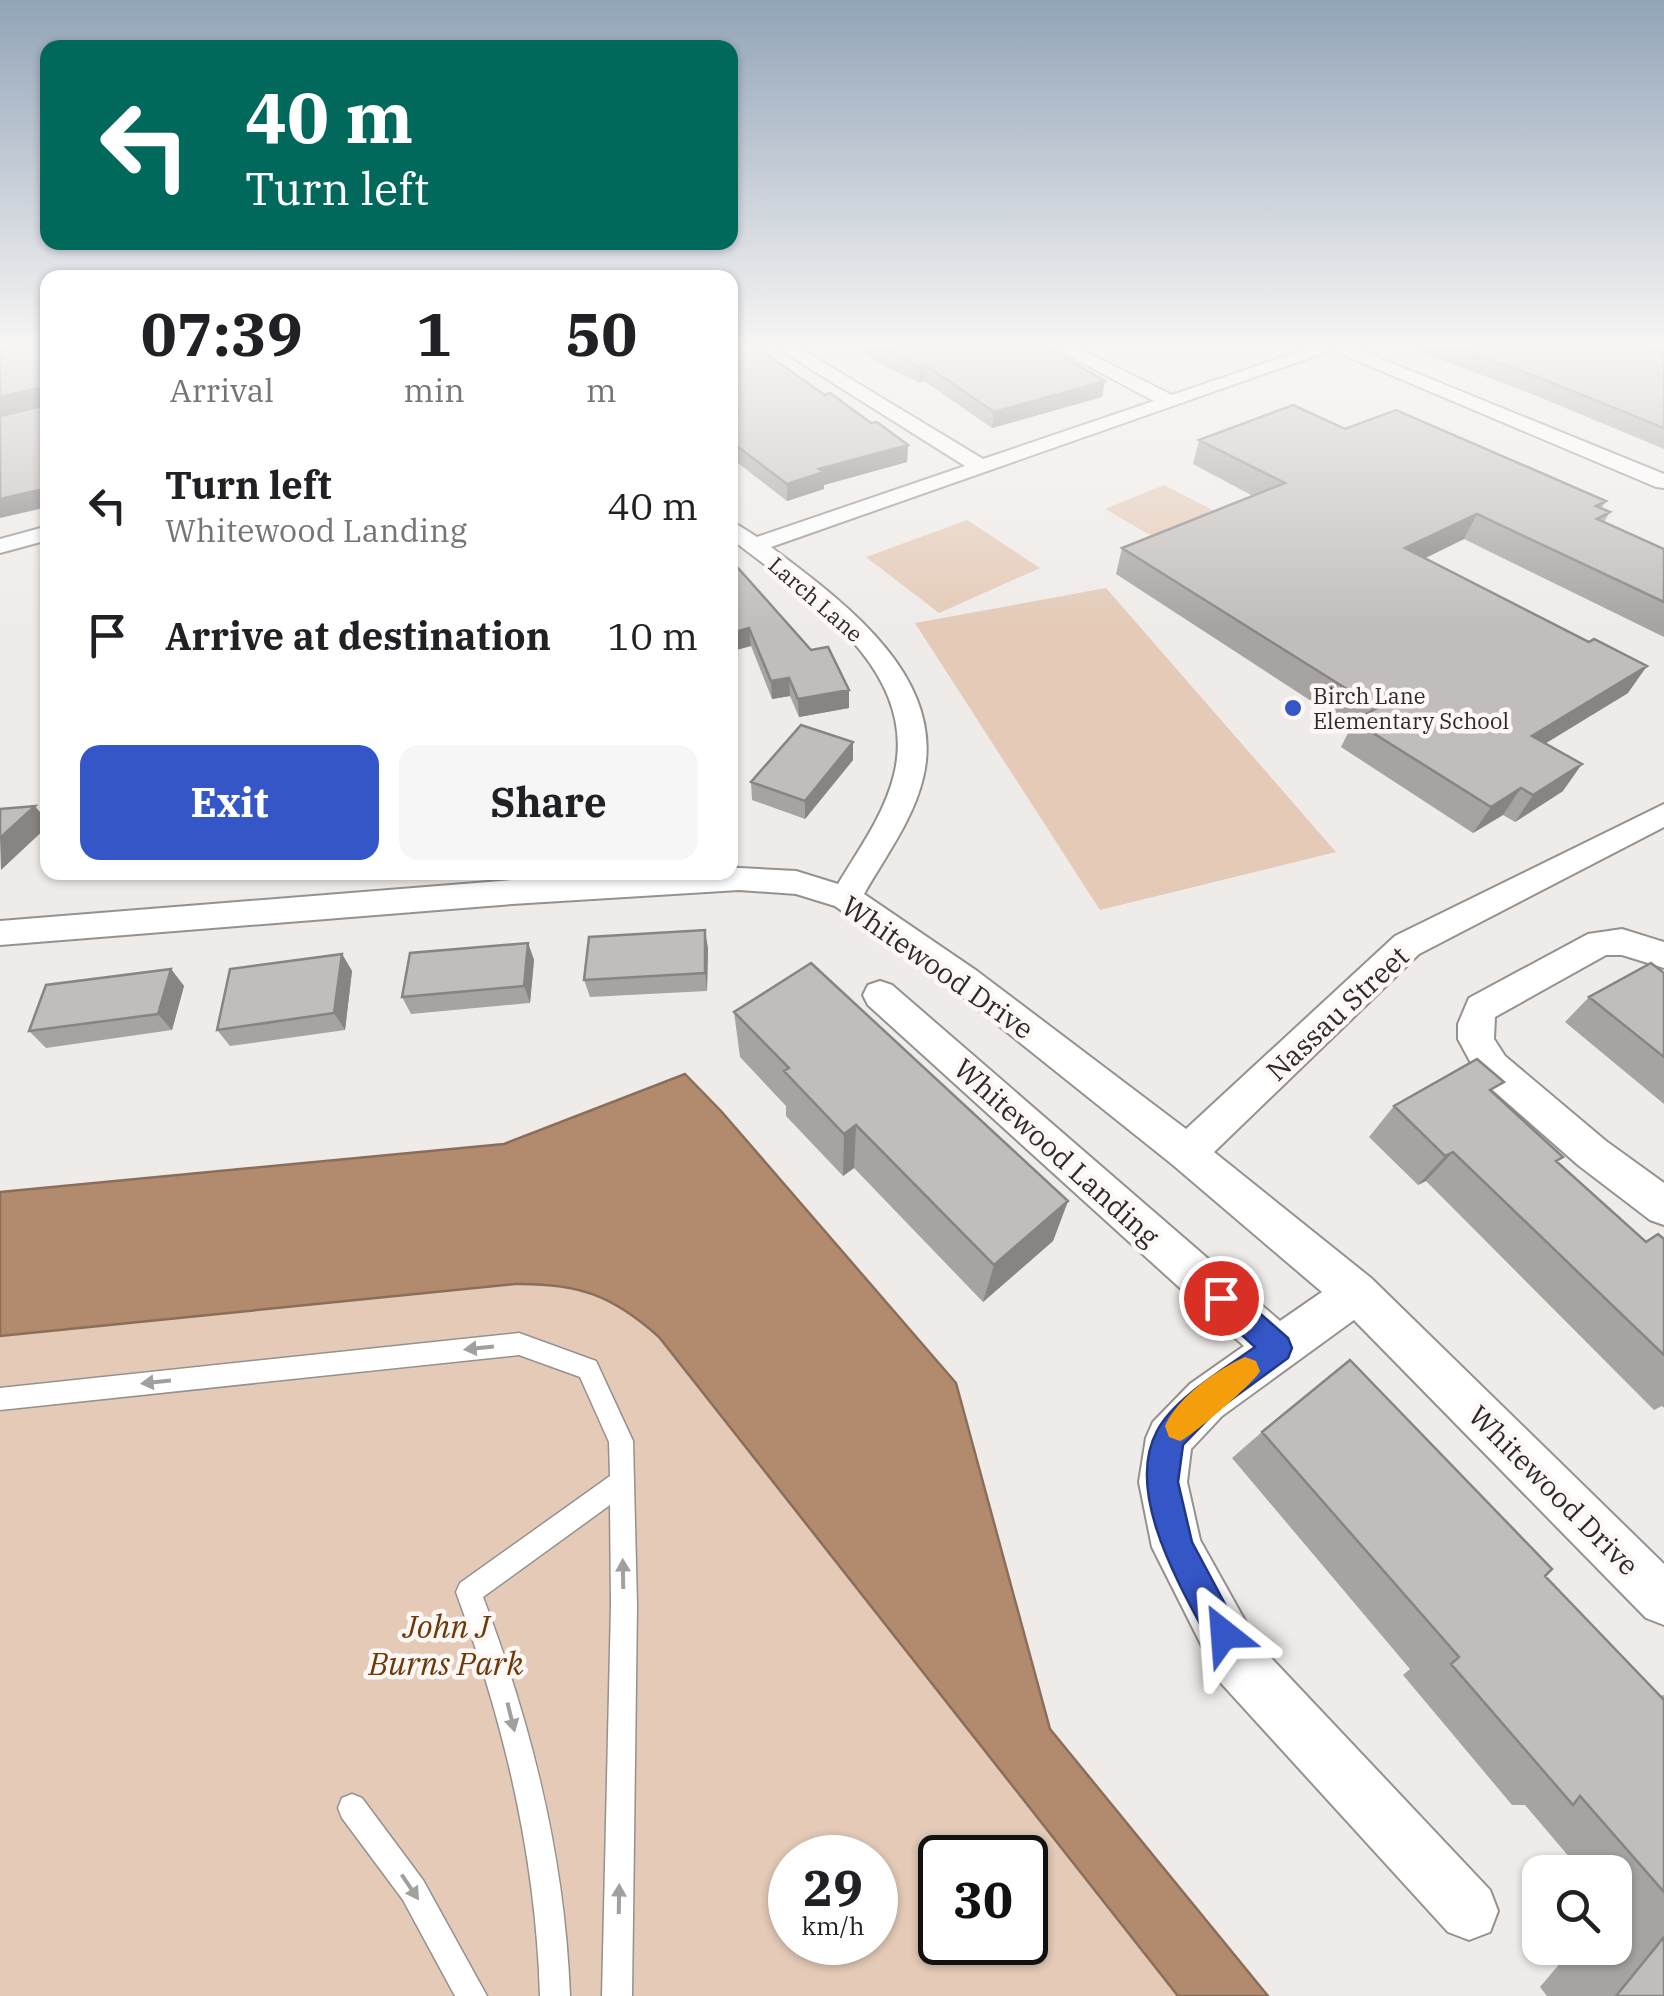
<!DOCTYPE html>
<html lang="en">
<head>
<meta charset="utf-8">
<style>
  body { margin:0; font-family:"IBM Plex Serif",serif; background:#f6f6f6; color:#202124; height:100vh; display:flex; flex-direction:column; font-size:38px; white-space:nowrap }
  * { box-sizing:border-box; margin:0 }
  p { font-size:32px; color:#757577 }
  .icon { flex:none; width:55px; height:55px; fill:none; stroke:currentColor; stroke-width:2; stroke-linecap:round; stroke-linejoin:round }
  .map { position:relative; flex:1; overflow:hidden }
  .details { position:absolute; left:40px; top:270px; width:698px; height:610px; display:flex; flex-direction:column; background:#fff; border-radius:20px; box-shadow:0 2px 8px #0004 }
  .details>* { flex:none }
  .guide { position:absolute; left:40px; top:40px; width:698px; height:210px; border-radius:20px; box-shadow:0 2px 8px #0004; background:#00695c; color:#fff; overflow:hidden }
  .fabs { position:absolute; left:1522px; top:1855px; display:grid; gap:20px }
  .fabs a { display:grid; place-items:center; width:110px; height:110px; border-radius:20px; background:#fff; box-shadow:0 2px 8px #0004; font-size:50px }
  .speed { position:absolute; left:768px; top:1835px; display:flex; gap:20px; font-size:50px; font-weight:700; text-align:center }
  .speed>* { display:grid; place-content:center; width:130px; height:130px; border-radius:50%; background:#fff; box-shadow:0 2px 8px #0004; line-height:1 }
  .speed small { font-size:25px; font-weight:400 }
  .speed .limit { border:5px solid #111; border-radius:15px; background:#fff; color:#111 }
  .pin { position:absolute; display:grid; place-items:center; width:85px; height:85px; color:#fff; margin:-42px; border:5px solid #fff; border-radius:50%; box-shadow:0 2px 10px #0007 }
  .me { position:absolute; width:110px; margin:-55px; rotate:332deg; stroke-linejoin:round; filter:drop-shadow(0 0 8px #0008) }
  .turn { display:flex; align-items:center; gap:35px; height:210px; padding:0 40px; font-size:45px }
  .turn .icon { width:130px; height:130px; stroke-width:2.5 }
  .turn b { display:block; font-size:70px; line-height:85px }
  .eta { display:flex; justify-content:space-evenly; align-items:center; height:170px; text-align:center }
  .eta b { font-size:60px; font-weight:800; line-height:70px }
  .cta { display:flex; gap:20px; margin-top:auto; padding:20px 40px }
  .cta a { flex:1; height:115px; border-radius:20px; background:#3456c7; color:#fff; font-size:40px; font-weight:800; line-height:115px; text-align:center }
  .cta a+a { background:#f6f6f6; color:#202124 }
  ul { padding:0; list-style:none }
  li { display:flex; align-items:center; gap:30px; height:130px; padding:0 40px }
  li div { flex:1 }
  li b { display:block; font-size:38px }
  li em { font-style:normal }
  .map>svg:first-child { display:block }
  .green { fill:#e4cab7; fill-rule:evenodd }
  .water { fill:#b28b6f; stroke:#8a6e5a; stroke-width:2.5 }
  .lines { fill:none; stroke-linecap:round; stroke-linejoin:round }
  .service-casing { stroke:#95918e; stroke-width:3 }
  .minor-casing { stroke:#95918e; stroke-width:4 }
  .service { fill:#fff; fill-rule:evenodd }
  .minor { fill:#fff; fill-rule:evenodd }
  .wall { fill:#a6a3a0 }
  .shaded-wall { fill:#878482 }
  .building { fill:#c1bdba; stroke:#878482; stroke-width:2.5 }
  .oneway { fill:#a0a09f }
  .route { fill:#3456c7; stroke:#223881; stroke-width:2.5 }
  .slow { fill:#f59e0b }
  .poi-dot { fill:#3456c7; stroke:#fdf8f5; stroke-width:4 }
  .labels { text-anchor:middle; dominant-baseline:central; stroke-width:9; stroke-linejoin:round; paint-order:stroke }
  .far-street-label { font-size:22px; fill:#2c2b2a; stroke:#fdf8f5 }
  .far-poi-label { font-size:22px; fill:#2c2b2a; stroke:#fdf8f5; text-anchor:start }
  .street-label { font-size:28px; fill:#2c2b2a; stroke:#fdf8f5 }
  .near-park-label { font-size:32px; font-style:italic; fill:#6d3908; stroke:#fdf8f5 }
</style>
</head>
<body>
<div class="map">
<svg width="1664" height="1996" viewBox="0 0 1664 1996">
  <rect width="100%" height="100%" fill="#efebe8"/>
  <!-- green -->
  <path class="green" d="M 1164,485 L 1224,516 L 1164,543 L 1105,509 Z
    M 967,520 L 1040,568 L 939,613 L 866,557 Z
    M 1106,588 L 1336,852 L 1100,910 L 915,623 Z
    M 515,1284 C 578,1283 612,1295 659,1337 L 1178,1996 L 0,1996 L 0,1336 ZM 790,1858 L 875,1858 L 875,1942 L 790,1942 ZM 940,1858 L 1025,1858 L 1025,1942 L 940,1942 Z"/>
  <!-- water -->
  <path class="water" d="M 685,1074 L 721,1111 L 956,1383 L 1050,1729 L 1268,1996 L 1178,1996 L 659,1337 C 612,1295 578,1283 515,1284 L 0,1336 L 0,1192 L 504,1144 Z"/>
  <g class="lines">
    <!-- service casing -->
    <g class="service-casing">
      <path id="service" d="M 519,1333 L 596,1361 L 633,1441 L 637,1605 L 632,1996 L 602,1996 L 611,1605 L 610,1505 L 483,1597 C 532,1726 565,1858 570,1996 L 540,1996 C 536,1856 504,1723 456,1592 L 460,1583 L 610,1476 L 609,1442 L 580,1377 L 519,1355 L 0,1410 L 0,1388 Z
        M 352,1794 L 362,1798 L 423,1880 L 487,1996 L 455,1996 L 403,1900 L 342,1818 L 338,1808 L 342,1798 Z"/>
    </g>
    <!-- minor casing -->
    <g class="minor-casing">
      <path id="minor" d="M 779,349 L 801,349 L 983,459 L 1154,401 L 1056,349 L 1080,349 L 1172,395 L 1306,349 L 1357,349 L 1664,474 L 1664,488 L 1656,487 L 1332,350 L 771,547 C 841,600 948,676 923,778 C 913,820 885,857 864,894 L 977,971 L 1186,1129 L 1395,936 L 1664,804 L 1664,827 L 1419,954 L 1214,1152 L 1371,1278 L 1664,1564 L 1664,1625 L 1646,1618 L 1354,1320 L 1222,1416 L 1191,1449 L 1187,1482 L 1200,1540 L 1258,1644 L 1490,1890 L 1498,1911 L 1490,1932 L 1469,1940 L 1448,1932 L 1220,1682 L 1152,1547 L 1139,1482 L 1146,1438 L 1153,1422 L 1190,1384 L 1244,1346 L 868,1005 L 863,995 L 868,985 L 880,981 L 892,985 L 1280,1321 L 1322,1292 L 1173,1165 L 953,989 L 835,906 L 796,894 L 739,890 L 512,904 L 0,945 L 0,921 L 512,880 L 730,872 L 730,868 L 739,868 L 796,871 L 838,884 C 859,849 884,815 894,775 C 921,667 801,594 730,538 L 730,520 L 757,537 L 965,466 Z
        M 48,526 L 48,540 L 0,553 L 0,539 Z
        M 1622,929 L 1664,942 L 1664,968 L 1622,955 L 1606,955 L 1495,1017 L 1494,1039 L 1505,1056 L 1606,1141 L 1664,1183 L 1664,1225 L 1650,1220 L 1578,1165 L 1479,1078 L 1458,1039 L 1458,1024 L 1469,998 L 1588,934 Z"/>
    </g>
    <!-- service -->
    <use href="#service" class="service"/>
    <!-- minor -->
    <use href="#minor" class="minor"/>
  </g>
  <!-- wall -->
  <path class="wall" d="M 730,349 L 825,395 L 908,445 L 907,462 L 824,485 L 824,489 L 787,501 L 730,457 Z
    M 858,349 L 1057,349 L 1056,354 L 1105,381 L 1102,397 L 992,428 L 924,381 L 919,383 L 871,359 Z
    M 1412,349 L 1664,349 L 1664,449 L 1527,392 Z
    M 1345,429 L 1606,501 L 1601,509 L 1610,512 L 1604,522 L 1664,549 L 1664,637 L 1464,539 L 1425,558 L 1628,693 L 1546,743 L 1563,791 L 1515,822 L 1503,815 L 1473,833 L 1341,747 L 1351,727 L 1116,574 L 1122,548 L 1253,496 L 1193,464 L 1199,440 Z
    M 730,559 L 849,708 L 799,717 L 790,696 L 772,699 L 751,646 L 736,650 L 730,642 Z
    M 853,760 L 805,819 L 752,800 L 751,782 Z
    M 528,943 L 534,960 L 530,1003 L 411,1014 L 402,997 Z
    M 708,948 L 707,991 L 590,997 L 584,980 Z
    M 342,954 L 352,971 L 345,1030 L 230,1046 L 217,1030 Z
    M 171,969 L 184,986 L 172,1030 L 46,1048 L 29,1031 Z
    M 1664,973 L 1664,1104 L 1565,1022 L 1589,997 Z
    M 734,1012 L 1068,1201 L 1053,1241 L 983,1302 L 854,1168 L 843,1176 L 786,1116 L 786,1106 L 740,1057 Z
    M 1494,1093 L 1563,1157 L 1557,1162 L 1646,1242 L 1664,1239 L 1664,1408 L 1662,1406 L 1654,1410 L 1426,1181 L 1418,1185 L 1369,1137 L 1394,1106 Z
    M 1262,1432 L 1545,1576 L 1660,1696 L 1664,1695 L 1664,1996 L 1547,1996 L 1540,1987 L 1573,1948 L 1615,1948 L 1615,1872 L 1582,1872 L 1525,1805 L 1512,1805 L 1403,1675 L 1410,1669 L 1232,1458 Z"/>
  <!-- shaded-wall -->
  <path class="shaded-wall" d="M 925,365 L 924,381 L 919,383 L 920,367 Z
    M 1105,381 L 1102,397 L 992,428 L 994,412 Z
    M 38,388 L 47,404 L 0,415 L 0,397 Z
    M 908,445 L 907,462 L 824,485 L 824,489 L 787,501 L 787,484 L 819,469 Z
    M 48,488 L 48,507 L 0,518 L 0,499 Z
    M 1477,514 L 1464,539 L 1393,574 L 1405,548 Z
    M 749,628 L 751,646 L 736,650 L 735,632 Z
    M 1647,666 L 1628,693 L 1515,762 L 1532,736 Z
    M 789,678 L 790,696 L 772,699 L 771,681 Z
    M 849,690 L 849,708 L 799,717 L 798,699 Z
    M 853,742 L 853,760 L 805,819 L 805,801 Z
    M 1582,764 L 1563,791 L 1515,822 L 1533,795 Z
    M 1521,788 L 1503,815 L 1473,833 L 1491,807 Z
    M 35,806 L 48,822 L 48,826 L 1,870 L 0,838 Z
    M 705,930 L 708,948 L 707,991 L 705,973 Z
    M 528,943 L 534,960 L 530,1003 L 524,986 Z
    M 342,954 L 352,971 L 345,1030 L 334,1013 Z
    M 171,969 L 184,986 L 172,1030 L 158,1014 Z
    M 856,1125 L 854,1168 L 843,1176 L 844,1134 Z
    M 1453,1152 L 1426,1181 L 1418,1185 L 1445,1156 Z
    M 1068,1201 L 1053,1241 L 983,1302 L 994,1265 Z"/>
  <!-- building -->
  <path class="building" d="M 0,349 L 48,349 L 48,488 L 0,499 L 0,416 L 42,406 L 43,392 L 38,388 L 0,397 Z
    M 730,349 L 759,349 L 825,395 L 830,393 L 871,423 L 877,422 L 908,445 L 819,469 L 824,472 L 787,484 L 730,441 Z
    M 884,349 L 1049,349 L 1105,381 L 994,412 L 925,365 L 920,367 Z
    M 1461,349 L 1651,349 L 1664,354 L 1664,428 L 1535,376 Z
    M 1293,405 L 1345,429 L 1396,410 L 1606,501 L 1596,506 L 1610,512 L 1597,519 L 1664,549 L 1664,602 L 1477,514 L 1405,548 L 1589,642 L 1594,639 L 1647,666 L 1532,736 L 1582,764 L 1533,795 L 1521,788 L 1491,807 L 1354,721 L 1377,708 L 1122,548 L 1285,483 L 1199,440 Z
    M 730,559 L 811,650 L 828,647 L 849,690 L 798,699 L 789,678 L 771,681 L 749,628 L 735,632 L 730,626 Z
    M 48,698 L 48,716 L 43,712 Z
    M 801,725 L 853,742 L 805,801 L 751,782 Z
    M 35,806 L 0,838 L 0,809 Z
    M 705,930 L 705,973 L 584,980 L 589,937 Z
    M 528,943 L 524,986 L 402,997 L 410,953 Z
    M 342,954 L 334,1013 L 217,1030 L 230,969 Z
    M 811,963 L 1068,1201 L 994,1265 L 856,1125 L 844,1134 L 784,1071 L 789,1068 L 734,1012 Z
    M 1651,963 L 1664,973 L 1664,1057 L 1589,997 Z
    M 171,969 L 158,1014 L 29,1031 L 46,985 Z
    M 1477,1059 L 1504,1082 L 1490,1090 L 1563,1157 L 1556,1161 L 1646,1242 L 1658,1234 L 1664,1239 L 1664,1355 L 1453,1152 L 1445,1156 L 1394,1106 Z
    M 1350,1360 L 1552,1569 L 1545,1576 L 1664,1700 L 1664,1892 L 1580,1796 L 1573,1805 L 1451,1664 L 1459,1657 L 1262,1432 Z
    M 1664,1937 L 1664,1996 L 1616,1996 Z"/>
  <!-- one-way arrows -->
  <defs><path id="oneway-solid" d="M-6-.8H1V-3.2L6.5 0L1 3.2V.8H-6Z" transform="scale(2.5)"/></defs>
  <g class="oneway">
    <use href="#oneway-solid" transform="translate(479 1348) rotate(174)"/>
    <use href="#oneway-solid" transform="translate(156 1382) rotate(174)"/>
    <use href="#oneway-solid" transform="translate(623 1574) rotate(-91)"/>
    <use href="#oneway-solid" transform="translate(511 1717) rotate(76)"/>
    <use href="#oneway-solid" transform="translate(410 1887) rotate(56)"/>
    <use href="#oneway-solid" transform="translate(619 1899) rotate(-89)"/>
  </g>
  <!-- sky -->
  <linearGradient id="sky" x2="0" y2="1"><stop stop-color="#92a4b8"/><stop offset="0.55" stop-color="#f8f6f5"/><stop offset="1" stop-color="#f8f6f5" stop-opacity="0"/></linearGradient>
  <rect width="1664" height="629" fill="url(#sky)"/>
  <!-- route -->
  <path class="route" d="M 1221,1284 L 1231,1288 L 1288,1338 L 1292,1348 L 1288,1358 L 1217,1410 L 1183,1445 L 1178,1482 L 1192,1542 L 1241,1634 L 1236,1646 L 1224,1651 L 1212,1646 C 1183,1591 1123,1494 1157,1431 C 1174,1398 1226,1368 1255,1347 L 1211,1307 L 1207,1298 L 1211,1288 Z"/>
  <!-- slow -->
  <path class="slow" d="M 1245,1357 L 1256,1361 L 1260,1371 C 1255,1382 1192,1436 1180,1441 L 1169,1437 L 1165,1426 C 1177,1398 1217,1369 1245,1357 Z"/>
  <!-- markers -->
  <circle class="poi-dot" cx="1293" cy="708" r="10"/>
  <g class="labels">
    <!-- far-street labels -->
    <g class="far-street-label">
      <text transform="translate(816 599) rotate(41)">Larch Lane</text>
    </g>
    <!-- far-poi labels -->
    <g class="far-poi-label">
      <text x="1313" y="695">Birch Lane<tspan x="1313" dy="25">Elementary School</tspan></text>
    </g>
    <!-- street labels -->
    <g class="street-label">
      <text transform="translate(938 967) rotate(35)">Whitewood Drive</text>
      <text transform="translate(1337 1013) rotate(-43)">Nassau Street</text>
      <text transform="translate(1057 1152) rotate(42)">Whitewood Landing</text>
      <text transform="translate(1554 1490) rotate(45)">Whitewood Drive</text>
    </g>
    <!-- near-park labels -->
    <g class="near-park-label">
      <text x="446" y="1626">John J<tspan x="446" dy="37">Burns Park</tspan></text>
    </g>
  </g>
</svg>
<div class="fabs">
<a><svg class="icon" aria-label="search" viewBox="0 0 24 24"><circle cx="10" cy="10" r="6"/><path d="M15 15l6 6"/></svg></a>
</div>
<div class="speed"><div>29<small>km/h</small></div><div class="limit">30</div></div>
<div class="pin" style="left:1221px;top:1298px;background:#d93025"><svg class="icon" aria-label="arrive" viewBox="0 0 24 24"><path d="M6 21V4h12l-3 4 3 4H6"/></svg></div>
<svg class="me" style="left:1224px;top:1634px" viewBox="-20 -20 40 40"><path d="M0-17L14 15 0 8-14 15z" fill="#3456c7" stroke="#fff" stroke-width="4"/></svg>
<div class="guide">
<div class="turn"><svg class="icon" aria-label="left" viewBox="0 0 24 24"><path d="M17 20v-9H6M10 6l-5 5 5 5"/></svg><div><b>40 m</b>Turn left</div></div>
</div>
<section class="details">
<div class="eta">
<div><b>07:39</b><p>Arrival</p></div>
<div><b>1</b><p>min</p></div>
<div><b>50</b><p>m</p></div>
</div>
<ul>
<li><svg class="icon" aria-label="left" viewBox="0 0 24 24"><path d="M17 20v-9H6M10 6l-5 5 5 5"/></svg><div><b>Turn left</b><p>Whitewood Landing</p></div><em>40 m</em></li>
<li><svg class="icon" aria-label="arrive" viewBox="0 0 24 24"><path d="M6 21V4h12l-3 4 3 4H6"/></svg><div><b>Arrive at destination</b></div><em>10 m</em></li>
</ul>
<div class="cta"><a>Exit</a><a>Share</a></div>
</section>
</div>
</body>
</html>
